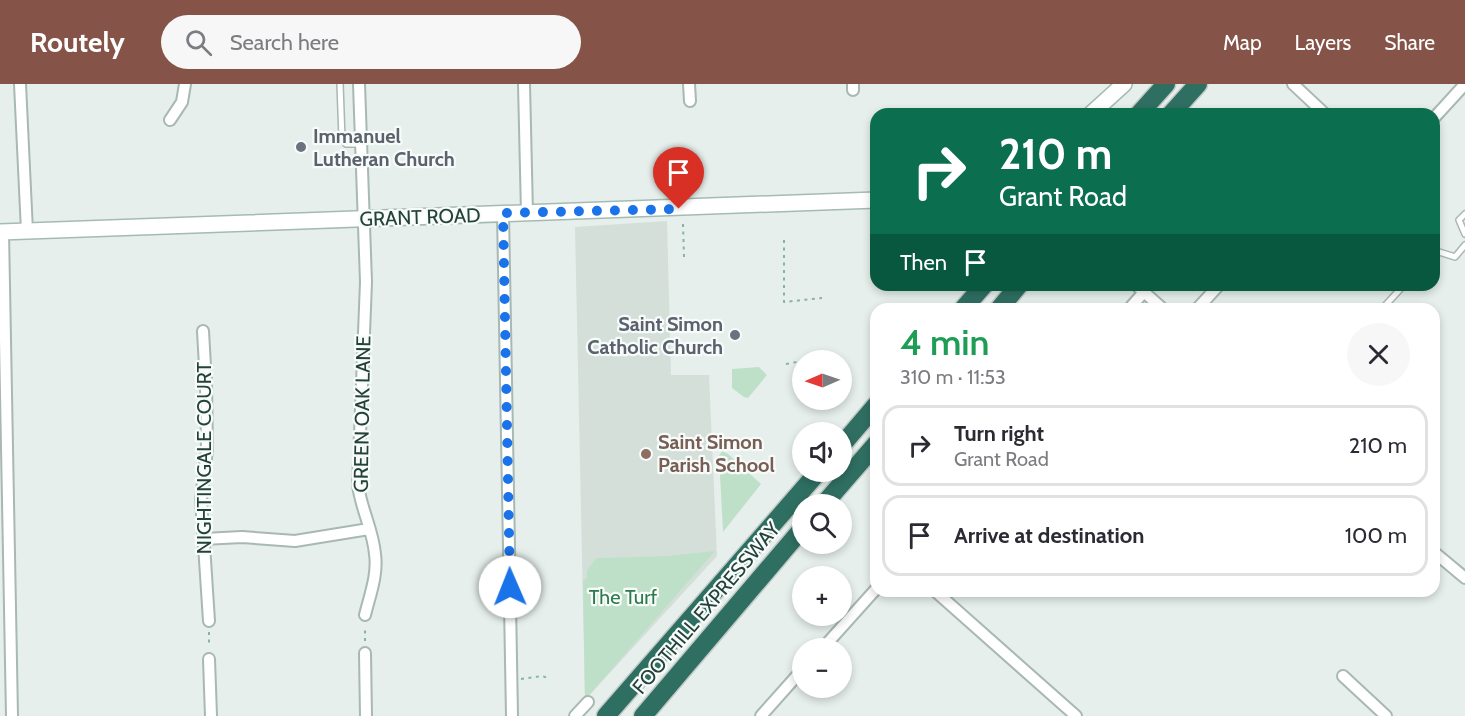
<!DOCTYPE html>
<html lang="en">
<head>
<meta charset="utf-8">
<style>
  body { margin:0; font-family:Cabin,sans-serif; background:#f7f7f7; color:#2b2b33; height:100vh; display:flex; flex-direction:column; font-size:22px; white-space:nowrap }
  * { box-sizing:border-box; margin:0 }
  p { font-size:20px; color:#7c7c81 }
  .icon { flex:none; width:33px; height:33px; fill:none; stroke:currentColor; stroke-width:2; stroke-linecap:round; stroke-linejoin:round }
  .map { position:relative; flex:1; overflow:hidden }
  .sheet { position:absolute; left:870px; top:219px; width:570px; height:294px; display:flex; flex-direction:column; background:#fff; border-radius:18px; box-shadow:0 3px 9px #0003 }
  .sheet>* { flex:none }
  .hud { position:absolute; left:870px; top:24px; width:570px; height:183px; border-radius:18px; box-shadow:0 3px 9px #0003; background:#0b6e4f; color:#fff; overflow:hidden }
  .needle { width:39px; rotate:268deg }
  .fabs { position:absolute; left:792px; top:266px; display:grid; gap:12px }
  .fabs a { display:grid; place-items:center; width:60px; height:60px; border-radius:50%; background:#fff; box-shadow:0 3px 9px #0003; font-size:30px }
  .pin { position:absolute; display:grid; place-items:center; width:51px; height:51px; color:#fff; margin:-62px -26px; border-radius:50% 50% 50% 0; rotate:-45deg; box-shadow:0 0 6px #0007 }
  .pin .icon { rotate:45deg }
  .me { position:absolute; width:66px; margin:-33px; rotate:359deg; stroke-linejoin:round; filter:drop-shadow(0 0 4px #0008) }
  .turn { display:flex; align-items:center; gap:21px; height:126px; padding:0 30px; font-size:27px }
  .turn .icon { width:78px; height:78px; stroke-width:2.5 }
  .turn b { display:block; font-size:42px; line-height:51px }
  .then { display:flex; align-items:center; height:57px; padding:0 30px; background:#0003; gap:12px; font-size:22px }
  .round { display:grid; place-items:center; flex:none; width:63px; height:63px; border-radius:32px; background:#f7f7f7 }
  .overview { display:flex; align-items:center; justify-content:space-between; height:102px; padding:0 30px }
  h1 { font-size:36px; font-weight:600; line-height:45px; color:#1e9e55 }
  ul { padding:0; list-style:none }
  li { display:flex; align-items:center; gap:18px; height:81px; margin:0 12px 9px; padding:0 18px; border:3px solid #e1e1e2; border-radius:18px }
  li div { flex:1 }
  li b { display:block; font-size:22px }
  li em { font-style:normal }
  header { display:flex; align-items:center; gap:36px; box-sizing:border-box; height:84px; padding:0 30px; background:#855347; color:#fff }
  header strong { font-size:28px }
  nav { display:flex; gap:33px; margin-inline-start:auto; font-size:21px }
  .search { width:420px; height:54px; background:#f7f7f7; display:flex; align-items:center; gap:15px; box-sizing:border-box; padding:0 21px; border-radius:33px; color:#7c7c81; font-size:22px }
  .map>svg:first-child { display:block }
  .built { fill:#d4dfda }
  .green { fill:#bfe0c8 }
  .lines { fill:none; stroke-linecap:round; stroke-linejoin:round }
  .lane-casing { stroke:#a8b8b2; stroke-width:8 }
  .street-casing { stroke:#a8b8b2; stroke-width:14 }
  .secondary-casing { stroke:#a4bbb3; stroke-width:18 }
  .highway-casing { stroke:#c2cac8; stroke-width:21 }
  .path { stroke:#86b3a5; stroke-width:2; stroke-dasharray:3 4.5; stroke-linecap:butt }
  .lane { stroke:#fff; stroke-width:5 }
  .street { stroke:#fff; stroke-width:10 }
  .secondary { stroke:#fff; stroke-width:15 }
  .highway { stroke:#2f6f62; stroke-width:18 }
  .route { stroke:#1a73e8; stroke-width:10; stroke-dasharray:0 18 }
  .worship-dot { fill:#6b7280; stroke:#f7fbf9; stroke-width:2 }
  .education-dot { fill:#8d6e63; stroke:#f7fbf9; stroke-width:2 }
  .labels { text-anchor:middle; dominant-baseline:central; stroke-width:4.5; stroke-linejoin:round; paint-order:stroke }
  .worship-label { font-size:20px; font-weight:bold; fill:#5b616d; stroke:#f7fbf9; text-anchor:start }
  .street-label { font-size:20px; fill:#24423a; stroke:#f7fbf9 }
  .education-label { font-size:20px; font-weight:bold; fill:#785e54; stroke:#f7fbf9; text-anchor:start }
  .park-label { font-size:20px; fill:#2d7a4b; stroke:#f7fbf9 }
</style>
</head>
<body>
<header>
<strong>Routely</strong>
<div class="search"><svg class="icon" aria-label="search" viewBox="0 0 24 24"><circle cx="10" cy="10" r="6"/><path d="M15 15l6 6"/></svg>Search here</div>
<nav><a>Map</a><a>Layers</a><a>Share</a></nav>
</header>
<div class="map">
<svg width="1465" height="632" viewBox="0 0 1465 632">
  <rect width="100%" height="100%" fill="#e6efeb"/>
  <!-- built -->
  <path class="built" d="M 667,137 L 671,291 L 709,291 L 717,472 L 585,616 L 575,143 Z"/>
  <!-- green -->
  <path class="green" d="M 759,283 L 767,291 L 748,314 L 744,313 L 732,304 L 732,285 Z
    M 722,367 L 728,370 L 761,400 L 723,448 L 719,372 Z
    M 715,467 L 585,616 L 583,497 L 587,494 L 587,486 L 596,474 L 667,472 Z"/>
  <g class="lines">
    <!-- lane casing -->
    <g class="lane-casing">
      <path id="lane" d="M 340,0 L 342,55 L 346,60 L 361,60
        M 1465,130 L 1459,136 L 1465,150
        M 1434,169 L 1436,167 L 1455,173 L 1465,161
        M 1382,225 L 1404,201"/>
    </g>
    <!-- street casing -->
    <g class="street-casing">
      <path id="street" d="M 20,0 L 27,147
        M 359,0 L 366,198 L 358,401 C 361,425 373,446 375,470 C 378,490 370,511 365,531
        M 524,0 L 527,129
        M 689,0 L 690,17
        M 853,0 L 853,6
        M 1293,0 L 1325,30
        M 1434,34 L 1465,0
        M 170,36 L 182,18 L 185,0
        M 503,129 L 512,632
        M 3,148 L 12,632
        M 1136,201 L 1163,225
        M 1129,225 L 1144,208
        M 1197,225 L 1219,201
        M 203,247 L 206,300 L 207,366 L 201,415 L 209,537
        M 203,455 L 242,453 L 295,457 L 369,445
        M 1434,468 L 1465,494
        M 935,507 L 1076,632
        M 823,564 L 876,505
        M 365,569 L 366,632
        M 209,575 L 211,632
        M 1343,592 L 1386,632
        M 575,632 L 588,618
        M 761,632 L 802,586"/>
    </g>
    <!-- secondary casing -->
    <g class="secondary-casing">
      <path id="secondary" d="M 1091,30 L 1124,0
        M 0,148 L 876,116"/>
    </g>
    <!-- highway casing -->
    <g class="highway-casing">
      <path id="highway" d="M 1139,30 L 1166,0
        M 1171,30 L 1198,0
        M 963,225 L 984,201
        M 999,225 L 1019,201
        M 842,361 L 876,321
        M 824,420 L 876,360
        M 606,632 L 819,387
        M 643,632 L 802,445"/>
    </g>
    <!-- path -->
    <path class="path" d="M 683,140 L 684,173
      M 784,156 L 784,218 L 822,214
      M 806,276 L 824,269
      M 786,280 L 802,277
      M 209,548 L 209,563
      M 365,557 L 365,542
      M 521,595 L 542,592 L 548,594"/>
    <!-- lane -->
    <use href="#lane" class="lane"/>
    <!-- street -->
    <use href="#street" class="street"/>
    <!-- secondary -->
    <use href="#secondary" class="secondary"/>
    <!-- highway -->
    <use href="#highway" class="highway"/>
  </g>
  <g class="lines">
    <!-- route -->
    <path class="route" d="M 510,503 L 503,129 L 679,125"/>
  </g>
  <!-- markers -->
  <g class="worship-dot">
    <circle cx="301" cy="63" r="6"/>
    <circle cx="735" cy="251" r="6"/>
  </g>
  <circle class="education-dot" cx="646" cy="370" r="6"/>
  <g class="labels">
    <!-- worship labels -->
    <g class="worship-label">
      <text x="313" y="52">Immanuel<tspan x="313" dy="23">Lutheran Church</tspan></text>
      <text x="723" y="240" text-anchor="end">Saint Simon<tspan x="723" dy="23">Catholic Church</tspan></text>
    </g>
    <!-- street labels -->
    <g class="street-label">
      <text transform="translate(420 133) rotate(-2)">GRANT ROAD</text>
      <text transform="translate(362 330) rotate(-89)">GREEN OAK LANE</text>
      <text transform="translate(204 374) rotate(-90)">NIGHTINGALE COURT</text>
      <text transform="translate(706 524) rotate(-50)">FOOTHILL EXPRESSWAY</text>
    </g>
    <!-- education labels -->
    <g class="education-label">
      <text x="658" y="358">Saint Simon<tspan x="658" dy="23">Parish School</tspan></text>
    </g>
    <!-- park labels -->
    <g class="park-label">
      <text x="623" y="513">The Turf</text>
    </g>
  </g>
</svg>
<div class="fabs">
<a><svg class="needle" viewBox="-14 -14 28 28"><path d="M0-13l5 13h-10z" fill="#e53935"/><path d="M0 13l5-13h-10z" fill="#7c7c81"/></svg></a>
<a><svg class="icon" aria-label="sound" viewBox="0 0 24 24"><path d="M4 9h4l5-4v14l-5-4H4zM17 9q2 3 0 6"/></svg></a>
<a><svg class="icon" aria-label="search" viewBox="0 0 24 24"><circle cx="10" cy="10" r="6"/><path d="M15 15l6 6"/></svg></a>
<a>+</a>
<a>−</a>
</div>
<div class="pin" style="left:679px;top:125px;background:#d93025"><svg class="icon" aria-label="arrive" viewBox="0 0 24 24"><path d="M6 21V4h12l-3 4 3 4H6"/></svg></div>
<svg class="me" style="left:510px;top:503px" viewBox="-20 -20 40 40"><circle r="19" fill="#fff"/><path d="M0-13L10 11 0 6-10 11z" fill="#1a73e8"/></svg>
<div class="hud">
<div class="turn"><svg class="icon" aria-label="right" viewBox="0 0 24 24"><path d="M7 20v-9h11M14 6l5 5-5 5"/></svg><div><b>210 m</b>Grant Road</div></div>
<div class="then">Then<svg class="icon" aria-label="arrive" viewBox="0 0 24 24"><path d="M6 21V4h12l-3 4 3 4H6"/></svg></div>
</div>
<section class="sheet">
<div class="overview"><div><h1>4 min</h1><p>310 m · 11:53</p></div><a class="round"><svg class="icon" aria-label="close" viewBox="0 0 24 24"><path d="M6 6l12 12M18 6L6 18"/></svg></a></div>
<ul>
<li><svg class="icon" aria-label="right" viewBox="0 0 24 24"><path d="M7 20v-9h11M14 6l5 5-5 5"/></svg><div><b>Turn right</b><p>Grant Road</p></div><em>210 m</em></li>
<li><svg class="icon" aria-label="arrive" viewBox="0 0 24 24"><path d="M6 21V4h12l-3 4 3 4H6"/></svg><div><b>Arrive at destination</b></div><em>100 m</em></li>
</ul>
</section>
</div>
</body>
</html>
